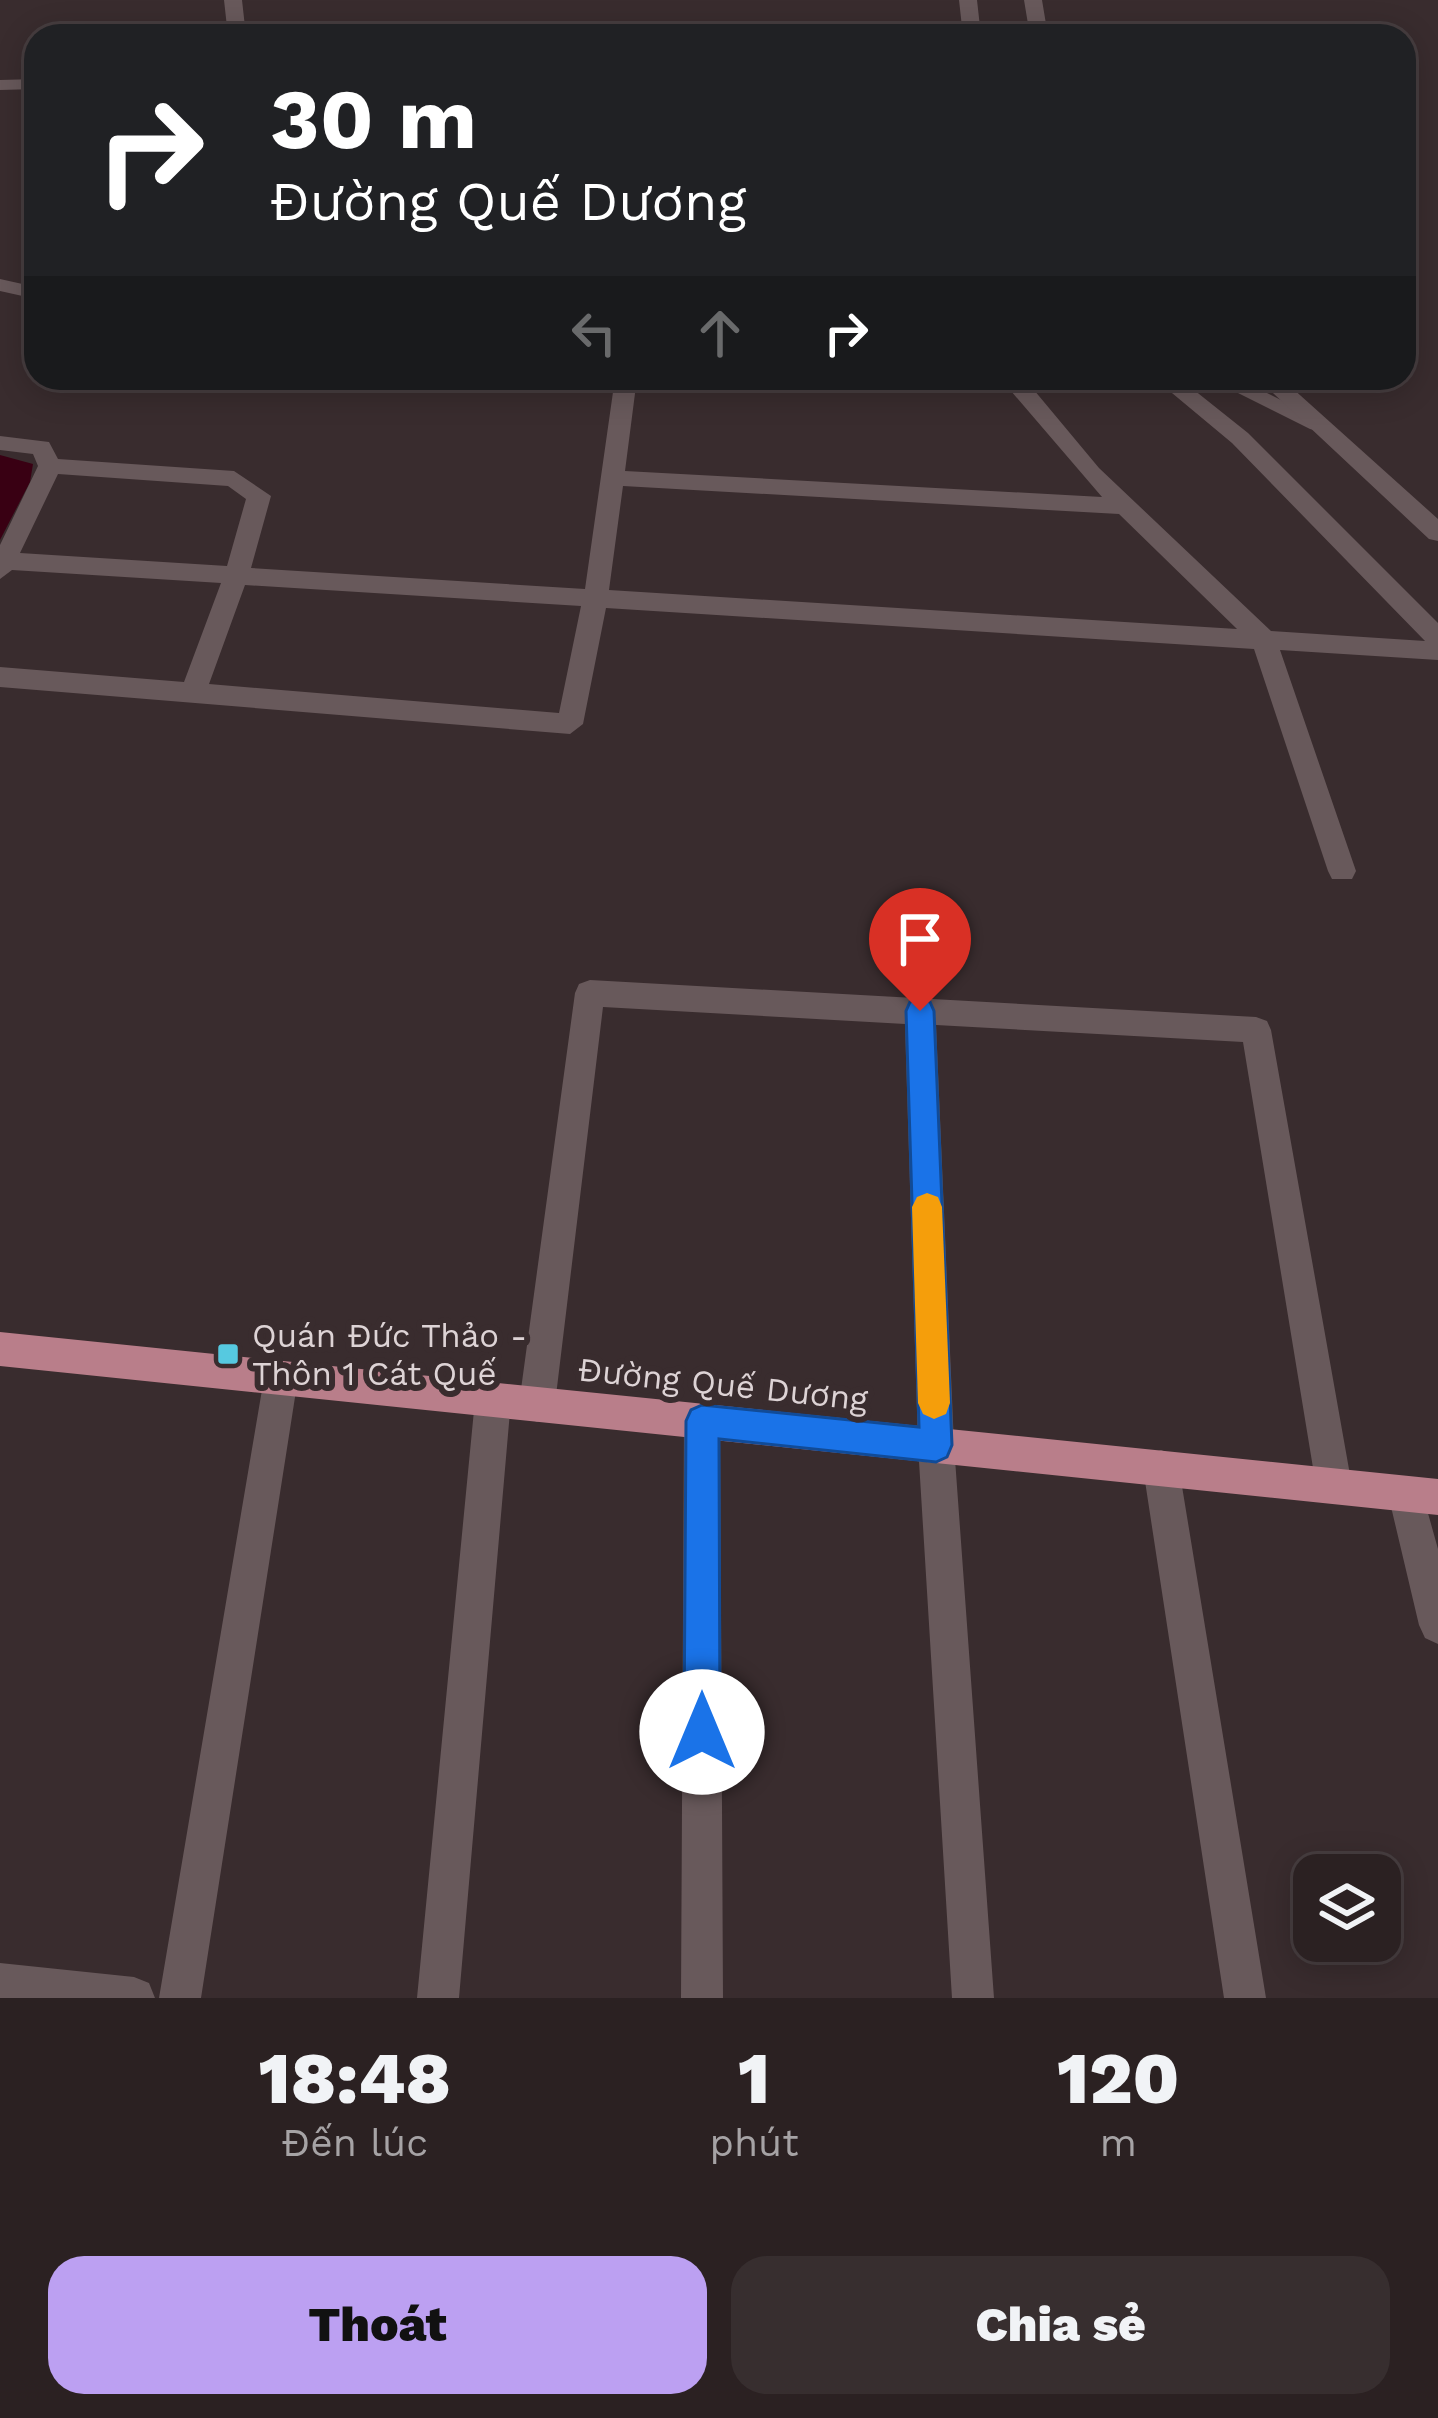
<!DOCTYPE html>
<html lang="vi">
<head>
<meta charset="utf-8">
<style>
  body { margin:0; font-family:"Work Sans",sans-serif; background:#372e2f; color:#f1f3f6; height:100vh; display:flex; flex-direction:column; font-size:45px; white-space:nowrap }
  * { box-sizing:border-box; margin:0 }
  p { font-size:39px; color:#a6a3a5 }
  .icon { flex:none; width:66px; height:66px; fill:none; stroke:currentColor; stroke-width:2; stroke-linecap:round; stroke-linejoin:round }
  .map { position:relative; height:1998px; overflow:hidden }
  .sheet { display:flex; flex-direction:column; background:#2b2122; flex:1 }
  .sheet>* { flex:none }
  .banner { position:absolute; left:24px; top:24px; width:1392px; height:366px; border-radius:36px; box-shadow:0 6px 30px #0003,0 0 0 3px #473e40; background:#202124; color:#fff; overflow:hidden }
  .fabs { position:absolute; left:1293px; top:1854px; display:grid; gap:24px }
  .fabs a { display:grid; place-items:center; width:108px; height:108px; border-radius:24px; background:#2b2122; box-shadow:0 6px 30px #0003,0 0 0 3px #473e40; font-size:60px }
  .pin { position:absolute; display:grid; place-items:center; width:102px; height:102px; color:#fff; margin:-123px -51px; border-radius:50% 50% 50% 0; rotate:-45deg; box-shadow:0 0 12px #0007 }
  .pin .icon { rotate:45deg }
  .me { position:absolute; width:132px; margin:-66px; rotate:0deg; stroke-linejoin:round; filter:drop-shadow(0 0 9px #0008) }
  .turn { display:flex; align-items:center; gap:42px; height:252px; padding:0 48px; font-size:54px }
  .turn .icon { width:156px; height:156px; stroke-width:2.5 }
  .turn b { display:block; font-size:84px; line-height:102px }
  .lanes { display:flex; align-items:center; height:114px; padding:0 48px; background:#0003; justify-content:center; gap:60px; direction:ltr }
  .lanes .off { opacity:.35 }
  .eta { display:flex; justify-content:space-evenly; align-items:center; height:204px; text-align:center }
  .eta b { font-size:72px; font-weight:800; line-height:84px }
  .primary-button { display:flex; gap:24px; margin-top:auto; padding:24px 48px }
  .primary-button a { flex:1; height:138px; border-radius:36px; background:#bca0f2; color:#111; font-size:48px; font-weight:800; line-height:138px; text-align:center }
  .primary-button a+a { background:#372e2f; color:#f1f3f6 }
  .map>svg:first-child { display:block }
  .water { fill:#390013 }
  .lines { fill:none; stroke-linecap:round; stroke-linejoin:round }
  .street { fill:#68595b; fill-rule:evenodd }
  .secondary { fill:#68595b; fill-rule:evenodd }
  .primary { fill:#b97e8a; fill-rule:evenodd }
  .route { fill:#1a73e8; stroke:#114b97; stroke-width:3 }
  .slow { fill:#f59e0b }
  .poi-dot { fill:#56c9e0; stroke:#392c2e; stroke-width:4.5 }
  .labels { text-anchor:middle; dominant-baseline:central; stroke-width:12; stroke-linejoin:round; paint-order:stroke }
  .poi-label { font-size:33px; fill:#ddd3d5; stroke:#392c2e; text-anchor:start }
  .street-label { font-size:33px; fill:#ddd3d5; stroke:#392c2e }
</style>
</head>
<body>
<div class="map">
<svg width="1438" height="1998" viewBox="0 0 1438 1998">
  <rect width="100%" height="100%" fill="#392c2e"/>
  <!-- water -->
  <path class="water" d="M 0,455 L 33,464 L 30,482 L 0,540 Z"/>
  <g class="lines">
    <!-- street -->
    <path class="street" d="M 224,0 L 242,0 L 246,36 L 228,36 Z
      M 959,0 L 977,0 L 981,36 L 963,36 Z
      M 36,79 L 36,89 L 0,90 L 0,80 Z
      M 0,279 L 36,287 L 36,299 L 0,291 Z
      M 615,378 L 637,378 L 625,471 L 1102,497 L 1011,391 L 917,385 L 906,378 L 1024,378 L 1099,468 L 1271,631 L 1425,641 L 1232,443 L 1154,378 L 1179,378 L 1248,433 L 1438,623 L 1438,660 L 1280,650 L 1356,871 L 1352,879 L 1332,879 L 1328,871 L 1254,649 L 606,608 L 583,724 L 570,734 L 0,687 L 0,667 L 184,682 L 221,583 L 12,570 L 0,579 L 0,545 L 38,466 L 33,454 L 0,450 L 0,436 L 49,442 L 58,459 L 234,471 L 271,496 L 251,568 L 585,589 ZM 58,474 L 228,486 L 246,499 L 227,566 L 20,553 ZM 623,486 L 1119,514 L 1237,629 L 609,590 ZM 245,585 L 581,606 L 559,713 L 209,684 Z
      M 1208,378 L 1237,378 L 1329,424 L 1318,431 L 1310,429 Z
      M 590,980 L 1256,1017 L 1267,1021 L 1271,1030 L 1352,1486 L 1347,1499 L 1334,1504 L 1321,1499 L 1316,1486 L 1243,1042 L 936,1025 L 954,1445 L 994,1998 L 952,1998 L 918,1445 L 905,1024 L 603,1007 L 555,1404 L 549,1416 L 537,1422 L 525,1416 L 519,1404 L 575,993 L 579,984 Z
      M 281,1361 L 293,1366 L 298,1378 L 201,1998 L 159,1998 L 264,1378 L 269,1366 Z
      M 493,1382 L 505,1388 L 511,1400 L 459,1998 L 417,1998 L 475,1400 L 481,1388 Z
      M 702,1404 L 715,1409 L 720,1422 L 723,1998 L 681,1998 L 684,1422 L 689,1409 Z
      M 1161,1450 L 1174,1455 L 1179,1468 L 1266,1998 L 1224,1998 L 1143,1468 L 1148,1455 Z
      M 1406,1476 L 1419,1481 L 1438,1549 L 1438,1644 L 1425,1638 L 1419,1625 L 1388,1494 L 1393,1481 Z
      M 0,1963 L 134,1977 L 149,1983 L 155,1998 L 0,1998 Z"/>
    <!-- secondary -->
    <path class="secondary" d="M 1024,0 L 1042,0 L 1048,36 L 1030,36 Z
      M 1257,378 L 1281,378 L 1438,519 L 1438,541 L 1429,539 Z"/>
    <!-- primary -->
    <path class="primary" d="M 0,1332 L 1438,1479 L 1438,1515 L 0,1366 Z"/>
  </g>
  <!-- route -->
  <path class="route" d="M 920,999 L 930,1002 L 934,1011 L 952,1445 L 947,1457 L 936,1462 L 719,1439 L 720,1732 L 715,1745 L 702,1750 L 690,1745 L 684,1732 L 686,1421 L 691,1410 L 702,1405 L 919,1427 L 906,1011 L 910,1002 Z"/>
  <!-- slow -->
  <path class="slow" d="M 927,1193 L 938,1197 L 942,1207 L 950,1403 L 946,1414 L 934,1419 L 923,1414 L 918,1403 L 912,1207 L 917,1197 Z"/>
  <!-- markers -->
  <rect class="poi-dot" x="216" y="1342" width="24" height="24" rx="6"/>
  <g class="labels">
    <!-- poi labels -->
    <g class="poi-label">
      <text x="252" y="1335">Quán Đức Thảo -<tspan x="252" dy="38">Thôn 1 Cát Quế</tspan></text>
    </g>
    <!-- street labels -->
    <g class="street-label">
      <text transform="translate(723 1384) rotate(6)">Đường Quế Dương</text>
    </g>
  </g>
</svg>
<div class="fabs">
<a><svg class="icon" aria-label="layers" viewBox="0 0 24 24"><path d="M12 4l9 5-9 5-9-5zM3 14l9 5 9-5"/></svg></a>
</div>
<div class="pin" style="left:920px;top:1011px;background:#d93025"><svg class="icon" aria-label="arrive" viewBox="0 0 24 24"><path d="M6 21V4h12l-3 4 3 4H6"/></svg></div>
<svg class="me" style="left:702px;top:1732px" viewBox="-20 -20 40 40"><circle r="19" fill="#fff"/><path d="M0-13L10 11 0 6-10 11z" fill="#1a73e8"/></svg>
<div class="banner">
<div class="turn"><svg class="icon" aria-label="right" viewBox="0 0 24 24"><path d="M7 20v-9h11M14 6l5 5-5 5"/></svg><div><b>30 m</b>Đường Quế Dương</div></div>
<div class="lanes"><svg class="icon off" aria-label="left" viewBox="0 0 24 24"><path d="M17 20v-9H6M10 6l-5 5 5 5"/></svg><svg class="icon off" aria-label="ahead" viewBox="0 0 24 24"><path d="M12 20V5M6 11l6-6 6 6"/></svg><svg class="icon" aria-label="right" viewBox="0 0 24 24"><path d="M7 20v-9h11M14 6l5 5-5 5"/></svg></div>
</div>
</div>
<section class="sheet">
<div class="eta">
<div><b>18:48</b><p>Đến lúc</p></div>
<div><b>1</b><p>phút</p></div>
<div><b>120</b><p>m</p></div>
</div>
<div class="primary-button"><a>Thoát</a><a>Chia sẻ</a></div>
</section>
</body>
</html>
